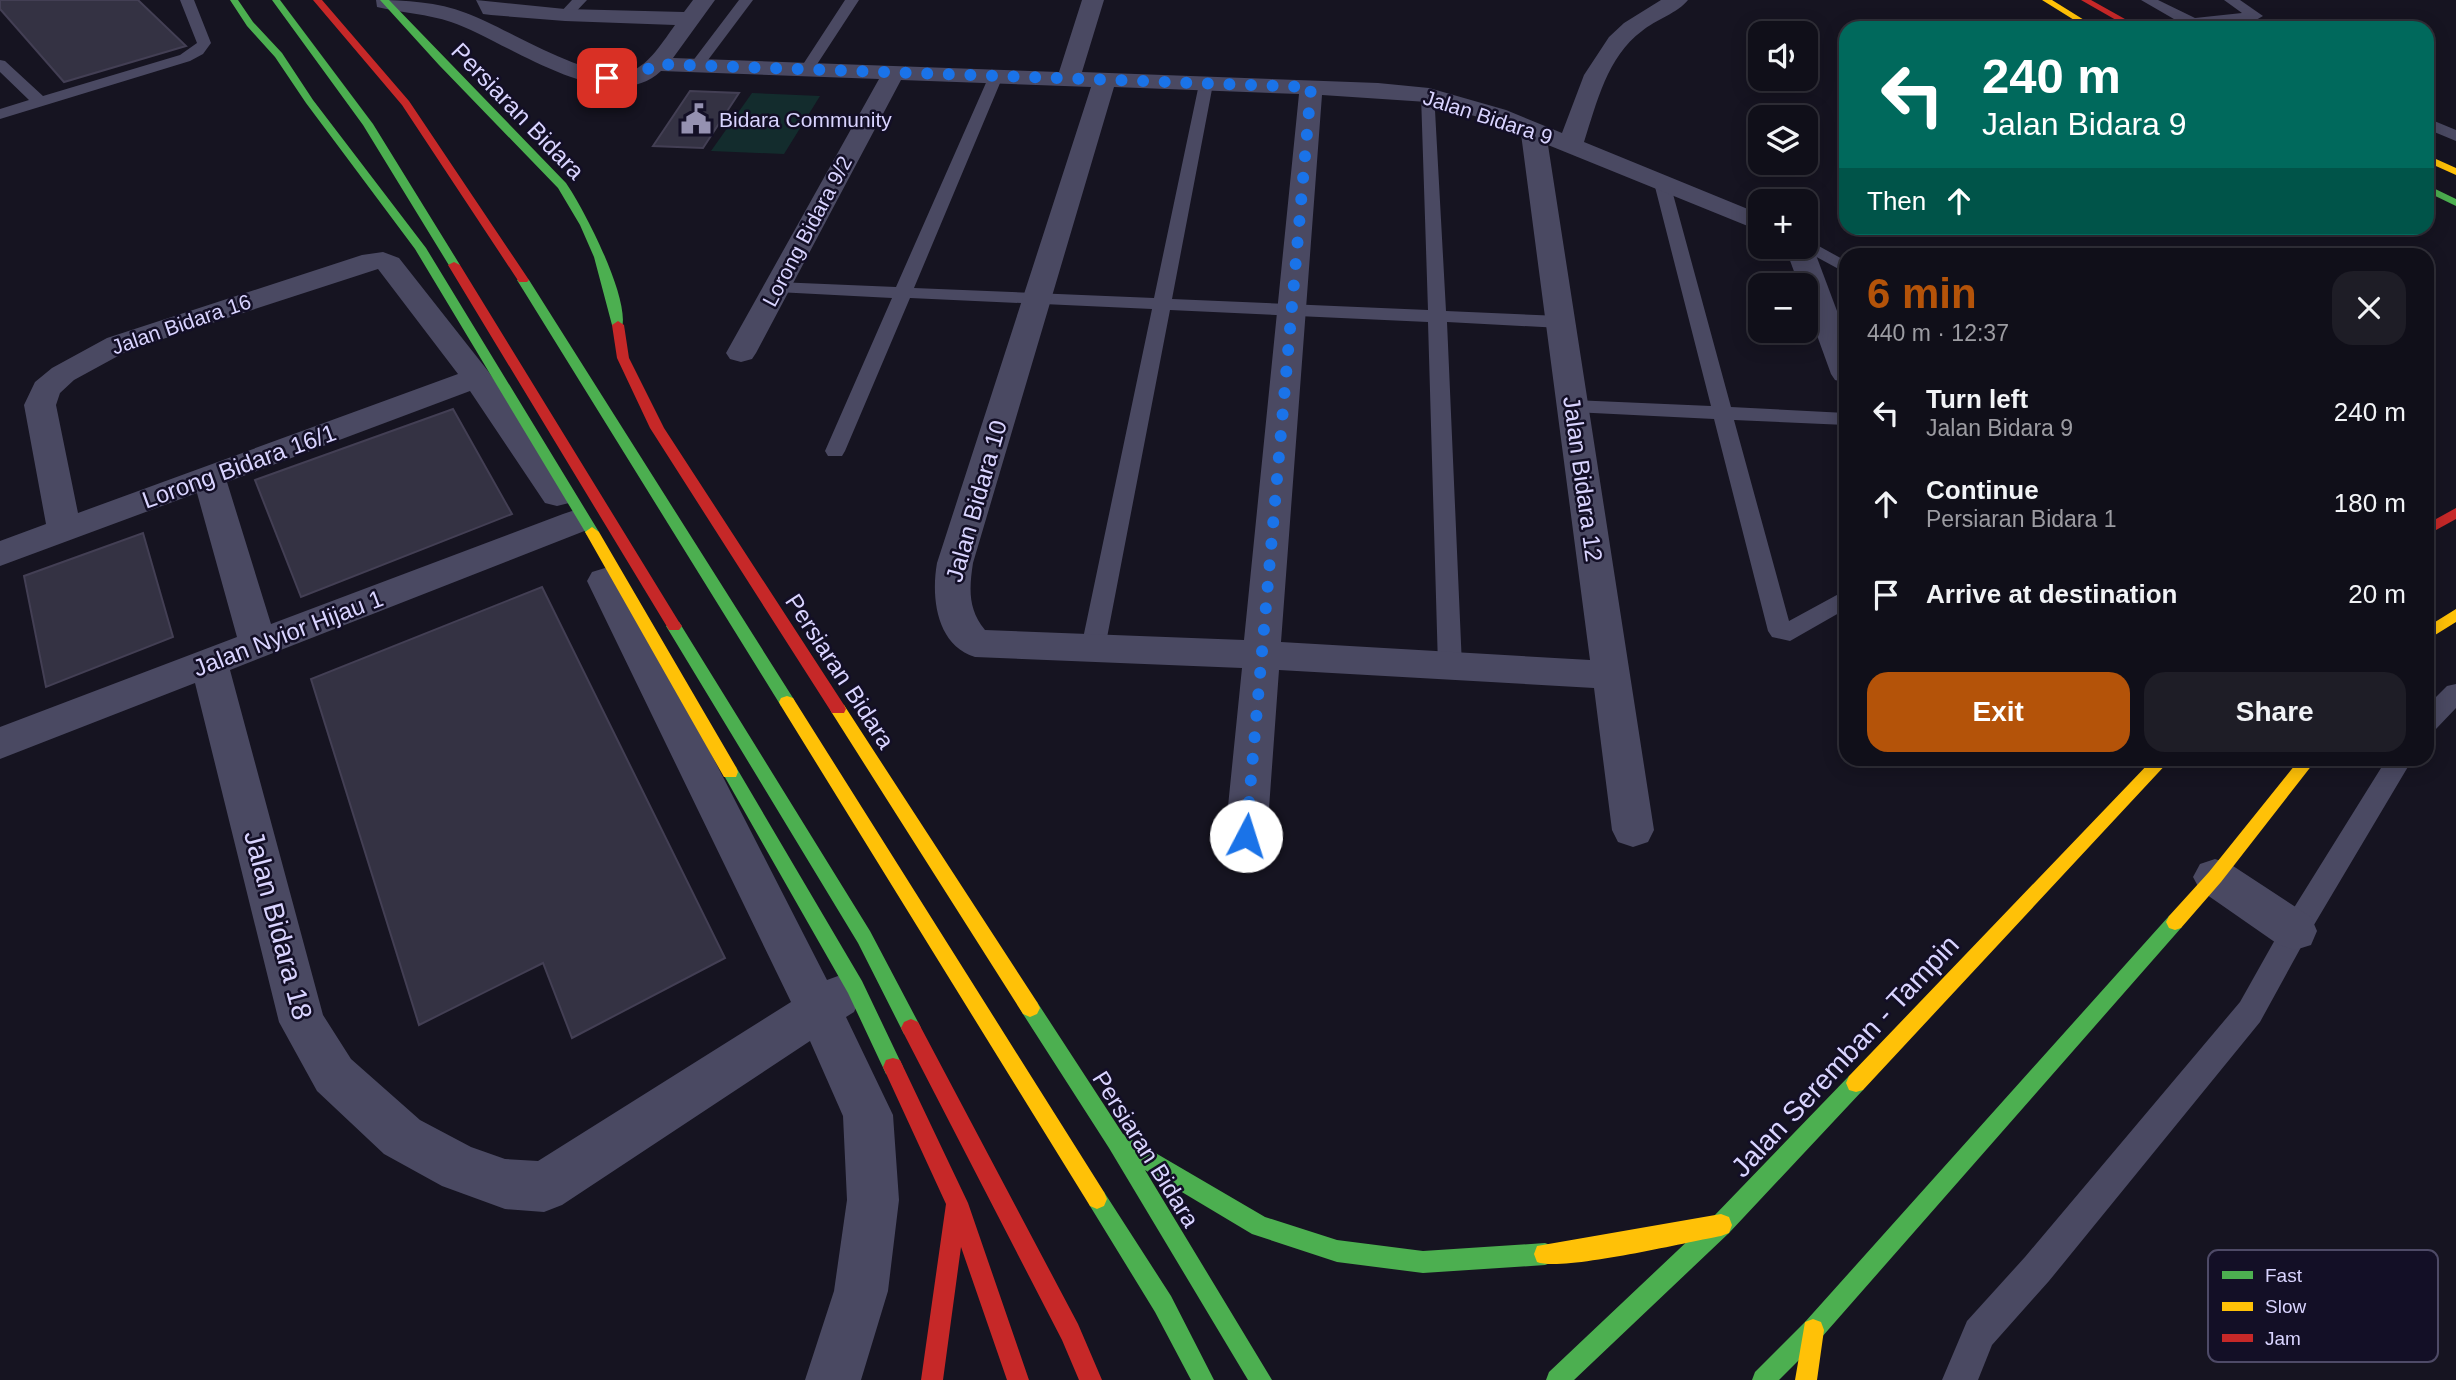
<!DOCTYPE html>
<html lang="en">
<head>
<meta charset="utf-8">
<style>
  body { margin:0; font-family:Helvetica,sans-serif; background:#1e1d26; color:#f1f3f6; height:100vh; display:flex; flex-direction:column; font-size:26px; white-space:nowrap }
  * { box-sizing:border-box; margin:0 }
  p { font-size:23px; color:#9c9ca2 }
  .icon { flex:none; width:38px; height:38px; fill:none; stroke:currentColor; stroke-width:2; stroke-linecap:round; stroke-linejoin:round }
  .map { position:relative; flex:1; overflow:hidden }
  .drawer { position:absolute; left:1839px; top:248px; width:595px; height:518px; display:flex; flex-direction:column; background:#100f19; border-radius:21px; box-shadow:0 4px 18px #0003,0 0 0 2px #302f38 }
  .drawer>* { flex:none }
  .banner { position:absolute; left:1839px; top:21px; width:595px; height:214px; border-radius:21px; box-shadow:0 4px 18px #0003,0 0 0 2px #302f38; background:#00695c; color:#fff; overflow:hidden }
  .buttons { position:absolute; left:1748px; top:21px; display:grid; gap:14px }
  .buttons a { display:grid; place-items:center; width:70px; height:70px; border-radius:14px; background:#100f19; box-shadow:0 4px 18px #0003,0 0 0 2px #302f38; font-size:35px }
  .pin { position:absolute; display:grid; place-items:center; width:60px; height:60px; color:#fff; margin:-30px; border-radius:14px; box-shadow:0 4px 10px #0006 }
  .me { position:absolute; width:77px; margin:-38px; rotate:5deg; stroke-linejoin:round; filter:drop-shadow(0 0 5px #0008) }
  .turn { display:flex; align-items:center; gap:24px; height:147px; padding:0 28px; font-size:32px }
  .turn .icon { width:91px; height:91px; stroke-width:2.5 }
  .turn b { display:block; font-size:49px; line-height:60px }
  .then { display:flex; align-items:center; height:66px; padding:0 28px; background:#0003; gap:14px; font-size:26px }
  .round { display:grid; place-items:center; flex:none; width:74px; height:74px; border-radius:21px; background:#1e1d26 }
  .overview { display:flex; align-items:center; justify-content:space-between; height:119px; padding:0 28px }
  h1 { font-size:42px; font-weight:800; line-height:52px; color:#b45309 }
  .cta { display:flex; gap:14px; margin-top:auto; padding:14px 28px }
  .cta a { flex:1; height:80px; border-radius:21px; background:#b45309; color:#fff; font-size:28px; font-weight:800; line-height:80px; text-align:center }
  .cta a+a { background:#1e1d26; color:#f1f3f6 }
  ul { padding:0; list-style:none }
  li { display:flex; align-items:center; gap:21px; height:91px; padding:0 28px }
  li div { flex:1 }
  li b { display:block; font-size:26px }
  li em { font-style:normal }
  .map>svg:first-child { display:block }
  .green { fill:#132c2d }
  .building { fill:#343243; stroke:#433f54; stroke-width:2 }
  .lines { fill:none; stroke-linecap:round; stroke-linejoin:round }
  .lane { fill:#4a4962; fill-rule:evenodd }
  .street { fill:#4a4962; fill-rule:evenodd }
  .fast { fill:#4caf50; fill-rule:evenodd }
  .slow { fill:#ffc107; fill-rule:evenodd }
  .jam { fill:#c62828; fill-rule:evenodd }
  .route { stroke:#1a73e8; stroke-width:12; stroke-dasharray:0 21.6 }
  .labels { text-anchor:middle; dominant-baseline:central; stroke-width:5; stroke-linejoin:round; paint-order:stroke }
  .far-street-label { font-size:21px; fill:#d9d4ff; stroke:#130f26 }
  .far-poi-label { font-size:21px; fill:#d9d4ff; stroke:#130f26; text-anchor:start }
  .street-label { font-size:24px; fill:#d9d4ff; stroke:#130f26 }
  .near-street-label { font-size:28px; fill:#d9d4ff; stroke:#130f26 }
  .key { fill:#130f26; stroke:#4e4a67; stroke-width:2 }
  .key-label { font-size:19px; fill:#d9d4ff }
</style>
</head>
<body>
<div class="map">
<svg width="2456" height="1380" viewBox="0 0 2456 1380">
  <rect width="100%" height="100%" fill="#161421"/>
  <!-- green -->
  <path class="green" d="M 752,93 L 820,96 L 784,154 L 711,151 Z"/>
  <!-- building -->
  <path class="building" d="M 0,0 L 138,0 L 186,46 L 64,82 L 0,9 Z
    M 690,91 L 739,93 L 703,148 L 653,146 Z
    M 453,409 L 512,514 L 301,597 L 255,480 Z
    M 143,533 L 173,637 L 46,687 L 24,576 Z
    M 542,587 L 725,958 L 572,1038 L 543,963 L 419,1025 L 311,679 Z"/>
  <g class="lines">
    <!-- lane -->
    <path class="lane" d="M 180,0 L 194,0 L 211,43 L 203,54 L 190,61 L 0,119 L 0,109 L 29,100 L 0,72 L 0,60 L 5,61 L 43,96 L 180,55 L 197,43 Z
      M 572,0 L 587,0 L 570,18 L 560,18 L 558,15 Z
      M 739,0 L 753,0 L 702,68 L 692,68 L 690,65 L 692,62 Z
      M 845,0 L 859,0 L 812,72 L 802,72 L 800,69 Z
      M 2141,0 L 2158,0 L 2195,18 L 2242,13 L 2224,0 L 2240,0 L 2263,16 L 2256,20 L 2208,25 L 2210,28 L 2186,26 Z
      M 996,72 L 1003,76 L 914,288 L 1154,298 L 1199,84 L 1206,80 L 1213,84 L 1172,299 L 1428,310 L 1421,95 L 1429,90 L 1434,92 L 1446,311 L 1561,316 L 1570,322 L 1561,328 L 1447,322 L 1462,666 L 1459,672 L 1450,675 L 1441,672 L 1438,666 L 1428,322 L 1170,310 L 1105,648 L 1101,654 L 1093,657 L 1085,654 L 1081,648 L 1152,309 L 910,298 L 845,451 L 842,456 L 828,456 L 825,451 L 892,298 L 777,292 L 768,287 L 777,282 L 896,287 L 989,76 Z
      M 2427,118 L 2456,130 L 2456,141 L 2427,129 Z
      M 1662,178 L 1670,183 L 1731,407 L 1846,413 L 1846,425 L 1734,420 L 1789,621 L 1846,590 L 1846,609 L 1790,641 L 1772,637 L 1768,631 L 1714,419 L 1573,412 L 1566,410 L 1563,406 L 1566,402 L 1573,400 L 1711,406 L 1654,183 Z
      M 1806,239 L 1846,261 L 1846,273 L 1800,248 L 1806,247 Z
      M 2456,684 L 2456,708 L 2436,729 L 2427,732 L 2427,706 L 2447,686 Z
      M 2386,760 L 2412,760 L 2305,940 L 2260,1022 L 2049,1281 L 1992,1345 L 1978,1380 L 1942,1380 L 1967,1321 L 2025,1257 L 2240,1002 L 2285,922 Z"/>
    <!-- street -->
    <path class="street" d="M 376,0 C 405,0 438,2 466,13 C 506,27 591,84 631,71 C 649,65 664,40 675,25 L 565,21 L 491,15 L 483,14 L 476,0 L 565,9 L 684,12 L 693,0 L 715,0 L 673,58 L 1059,72 L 1082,0 L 1104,0 L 1082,72 L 1378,83 L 1429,88 L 1506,110 L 1562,133 L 1584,75 L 1609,37 L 1624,23 L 1661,0 L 1688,0 C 1678,13 1655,20 1642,31 C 1607,57 1597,102 1584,142 L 1760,214 L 1760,231 L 1548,145 L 1654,830 L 1648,842 L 1633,847 L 1618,842 L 1612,830 L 1594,688 L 1279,670 L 1267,836 L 1261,848 L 1246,853 L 1231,848 L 1225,836 L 1242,668 L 975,657 C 936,645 931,597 937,563 L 1091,87 L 901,80 L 756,353 L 752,359 L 741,362 L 730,359 L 726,353 L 879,79 L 661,71 C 609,120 505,40 451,22 C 428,14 402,13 377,7 ZM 1114,87 L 1299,94 L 1244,640 L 985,630 C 968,609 969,589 973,563 ZM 1322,95 L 1427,102 L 1488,120 L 1521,134 L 1590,660 L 1281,642 Z
      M 1806,241 L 1813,247 L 1846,335 L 1846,383 L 1835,380 L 1831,374 L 1806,305 L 1806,285 L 1799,285 L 1785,247 L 1806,247 Z
      M 383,252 L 399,258 L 488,371 L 574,495 L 569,503 L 557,506 L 545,503 L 470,391 L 227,482 L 271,624 L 563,514 L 575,510 L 587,514 L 592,522 L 587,530 L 230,670 L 323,1015 L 351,1059 L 420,1120 L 471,1147 L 505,1159 L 538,1161 L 791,1002 L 587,581 L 592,572 L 605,568 L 618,572 L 827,980 L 838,976 L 854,982 L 861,997 L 854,1012 L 846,1017 L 893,1115 L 899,1200 L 888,1291 L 861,1380 L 805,1380 L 834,1291 L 847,1200 L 843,1116 L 810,1041 L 562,1205 L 544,1212 L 505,1209 L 442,1186 L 384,1154 L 317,1091 L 279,1022 L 195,683 L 0,759 L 0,727 L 237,637 L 197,493 L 0,566 L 0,541 L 46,524 L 24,405 L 35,382 L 52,368 L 107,338 L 362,255 ZM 378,269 L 458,374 L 78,513 L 56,405 L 60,393 L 74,380 L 129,350 Z
      M 2215,859 L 2230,864 L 2311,917 L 2317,931 L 2311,945 L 2295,950 L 2279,945 L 2200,890 L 2193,877 L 2200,864 Z"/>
    <!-- fast -->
    <path class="fast" d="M 230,0 L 238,0 L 253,22 L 282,53 L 313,100 L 426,248 L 599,532 L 597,535 L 587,535 L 415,249 L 306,103 L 275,57 L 247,26 Z
      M 272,0 L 280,0 L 373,124 L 460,265 L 458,267 L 450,267 L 363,125 Z
      M 380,0 L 389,0 L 566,183 C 584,209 630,298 622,328 L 614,328 L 612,325 L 594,257 L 580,225 L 558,188 L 439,65 Z
      M 2427,185 L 2456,199 L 2456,206 L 2427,192 Z
      M 523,277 L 529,280 L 793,698 L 795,702 L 793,706 L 781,706 L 517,280 Z
      M 674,621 L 679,622 L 870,931 L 918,1022 L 921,1028 L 918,1034 L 911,1037 L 904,1034 L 858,943 L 666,626 Z
      M 730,765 L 736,767 L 862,981 L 903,1067 L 900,1074 L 893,1076 L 886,1074 L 848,993 L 722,772 L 724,767 Z
      M 2175,914 L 2181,916 L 2184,922 L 2181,928 L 1821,1338 L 1779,1380 L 1752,1380 L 1755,1372 L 1805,1322 L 2169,916 Z
      M 1030,999 L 1037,1002 L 1123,1134 L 1265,1217 L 1337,1240 L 1423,1251 L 1545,1243 L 1553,1246 L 1556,1254 L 1553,1262 L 1545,1265 L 1423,1273 L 1337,1262 L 1252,1234 L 1145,1170 L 1272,1380 L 1248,1380 L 1109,1148 L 1023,1014 L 1020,1008 L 1023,1002 Z
      M 1856,1074 L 1863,1076 L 1866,1083 L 1863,1090 L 1729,1233 L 1574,1380 L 1546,1380 L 1549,1372 L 1713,1217 L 1849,1076 Z
      M 1097,1189 L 1104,1192 L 1171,1296 L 1214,1380 L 1191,1380 L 1155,1312 L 1090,1206 L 1087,1199 L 1090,1192 Z"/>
    <!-- slow -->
    <path class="slow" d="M 2042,0 L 2052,0 L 2097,28 L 2087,28 Z
      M 2427,155 L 2456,168 L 2456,175 L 2427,162 Z
      M 592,527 L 599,532 L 736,767 L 738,772 L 736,777 L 724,777 L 585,532 Z
      M 2456,609 L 2456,622 L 2427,640 L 2427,627 Z
      M 787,696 L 793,698 L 1104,1192 L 1107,1199 L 1104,1206 L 1097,1209 L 1090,1206 L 781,706 L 779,702 L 781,698 Z
      M 838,703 L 844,705 L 1037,1002 L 1040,1008 L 1037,1014 L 1030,1017 L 1023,1014 L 832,713 L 830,709 L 832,705 Z
      M 2152,760 L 2170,760 L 1863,1090 L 1856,1092 L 1849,1090 L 1846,1083 L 1849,1076 Z
      M 2299,760 L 2316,760 L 2221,882 L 2181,928 L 2175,930 L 2169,928 L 2166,922 L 2169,916 L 2209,872 Z
      M 1721,1214 L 1729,1217 L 1732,1225 L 1729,1233 L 1721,1236 C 1687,1242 1562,1272 1537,1262 L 1534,1254 L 1537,1246 Z
      M 1813,1319 L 1821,1322 L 1824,1330 L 1817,1380 L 1795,1380 L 1805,1322 Z"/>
    <!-- jam -->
    <path class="jam" d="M 313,0 L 322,0 L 409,101 L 529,280 L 527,282 L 519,282 L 402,105 Z
      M 2081,0 L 2091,0 L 2141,28 L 2130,28 Z
      M 454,262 L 460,265 L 679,622 L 682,626 L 679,630 L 669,630 L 448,265 Z
      M 618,321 L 624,325 L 629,358 L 664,428 L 844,705 L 846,709 L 844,713 L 832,713 L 650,428 L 617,358 L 612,325 Z
      M 2456,508 L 2456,519 L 2427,535 L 2427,524 Z
      M 911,1019 L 918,1022 L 1078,1324 L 1102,1380 L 1079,1380 L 1062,1340 L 904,1034 L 901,1028 L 904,1022 Z
      M 893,1058 L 900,1060 L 968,1203 L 1029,1380 L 1007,1380 L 961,1247 L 943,1380 L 921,1380 L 946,1204 L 883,1067 L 886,1060 Z"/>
  </g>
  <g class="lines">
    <!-- route -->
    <path class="route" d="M 607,78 C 626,79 640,77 654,64 L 1311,87 L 1246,836"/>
  </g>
  <!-- icons -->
  <defs>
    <g id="civic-bare" transform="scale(2.415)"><path d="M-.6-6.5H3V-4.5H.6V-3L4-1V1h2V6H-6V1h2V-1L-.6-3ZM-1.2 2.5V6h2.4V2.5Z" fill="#9591b1" stroke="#130f26" stroke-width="2.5" paint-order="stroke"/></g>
  </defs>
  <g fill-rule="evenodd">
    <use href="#civic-bare" x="696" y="119"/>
  </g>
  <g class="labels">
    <!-- far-street labels -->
    <g class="far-street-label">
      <text transform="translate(1488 117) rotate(18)">Jalan Bidara 9</text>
      <text transform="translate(807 231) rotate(-62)">Lorong Bidara 9/2</text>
      <text transform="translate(181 324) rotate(-19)">Jalan Bidara 16</text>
    </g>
    <!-- far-poi labels -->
    <g class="far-poi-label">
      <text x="719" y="119">Bidara Community</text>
    </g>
    <!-- street labels -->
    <g class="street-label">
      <text transform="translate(518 111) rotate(46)">Persiaran Bidara</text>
      <text transform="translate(239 466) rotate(-20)">Lorong Bidara 16/1</text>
      <text transform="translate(1583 479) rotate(82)">Jalan Bidara 12</text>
      <text transform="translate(976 501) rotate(-74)">Jalan Bidara 10</text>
      <text transform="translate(288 633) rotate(-21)">Jalan Nyior Hijau 1</text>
      <text transform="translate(840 671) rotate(57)">Persiaran Bidara</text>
      <text transform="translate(1146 1149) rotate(58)">Persiaran Bidara</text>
    </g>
    <!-- near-street labels -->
    <g class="near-street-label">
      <text transform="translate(278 925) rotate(75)">Jalan Bidara 18</text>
      <text transform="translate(1845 1056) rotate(-47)">Jalan Seremban - Tampin</text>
    </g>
  </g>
  <!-- legend -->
  <rect x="2208" y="1250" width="230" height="112" rx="10" class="key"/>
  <rect x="2222" y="1271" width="31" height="8" fill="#4caf50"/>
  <rect x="2222" y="1302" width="31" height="9" fill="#ffc107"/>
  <rect x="2222" y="1334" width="31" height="8" fill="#c62828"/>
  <g class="key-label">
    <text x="2265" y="1282">Fast</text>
    <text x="2265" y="1313">Slow</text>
    <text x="2265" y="1345">Jam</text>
  </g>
</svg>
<div class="buttons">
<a><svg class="icon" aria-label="sound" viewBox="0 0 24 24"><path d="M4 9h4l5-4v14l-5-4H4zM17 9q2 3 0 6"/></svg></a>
<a><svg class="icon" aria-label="layers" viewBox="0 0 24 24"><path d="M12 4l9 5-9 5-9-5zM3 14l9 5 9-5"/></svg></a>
<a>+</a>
<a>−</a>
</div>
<div class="pin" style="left:607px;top:78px;background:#d93025"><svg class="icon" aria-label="arrive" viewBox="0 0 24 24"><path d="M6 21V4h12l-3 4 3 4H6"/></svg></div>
<svg class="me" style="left:1246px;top:836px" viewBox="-20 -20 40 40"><circle r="19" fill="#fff"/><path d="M0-13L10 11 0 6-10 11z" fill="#1a73e8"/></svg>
<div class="banner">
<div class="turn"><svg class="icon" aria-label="left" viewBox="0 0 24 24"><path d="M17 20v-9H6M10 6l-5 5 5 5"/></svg><div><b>240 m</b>Jalan Bidara 9</div></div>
<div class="then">Then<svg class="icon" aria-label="ahead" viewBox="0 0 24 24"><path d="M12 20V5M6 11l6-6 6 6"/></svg></div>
</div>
<section class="drawer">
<div class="overview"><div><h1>6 min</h1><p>440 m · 12:37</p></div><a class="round"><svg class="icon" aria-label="close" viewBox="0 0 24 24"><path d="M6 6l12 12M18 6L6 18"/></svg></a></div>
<ul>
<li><svg class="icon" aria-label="left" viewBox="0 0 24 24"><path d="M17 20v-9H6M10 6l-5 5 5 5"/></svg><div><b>Turn left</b><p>Jalan Bidara 9</p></div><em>240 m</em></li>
<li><svg class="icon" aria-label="ahead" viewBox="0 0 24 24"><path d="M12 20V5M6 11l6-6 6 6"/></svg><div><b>Continue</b><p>Persiaran Bidara 1</p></div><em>180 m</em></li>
<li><svg class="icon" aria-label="arrive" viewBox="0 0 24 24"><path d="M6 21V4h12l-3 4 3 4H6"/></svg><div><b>Arrive at destination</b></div><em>20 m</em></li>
</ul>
<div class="cta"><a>Exit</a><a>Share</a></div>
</section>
</div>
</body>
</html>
